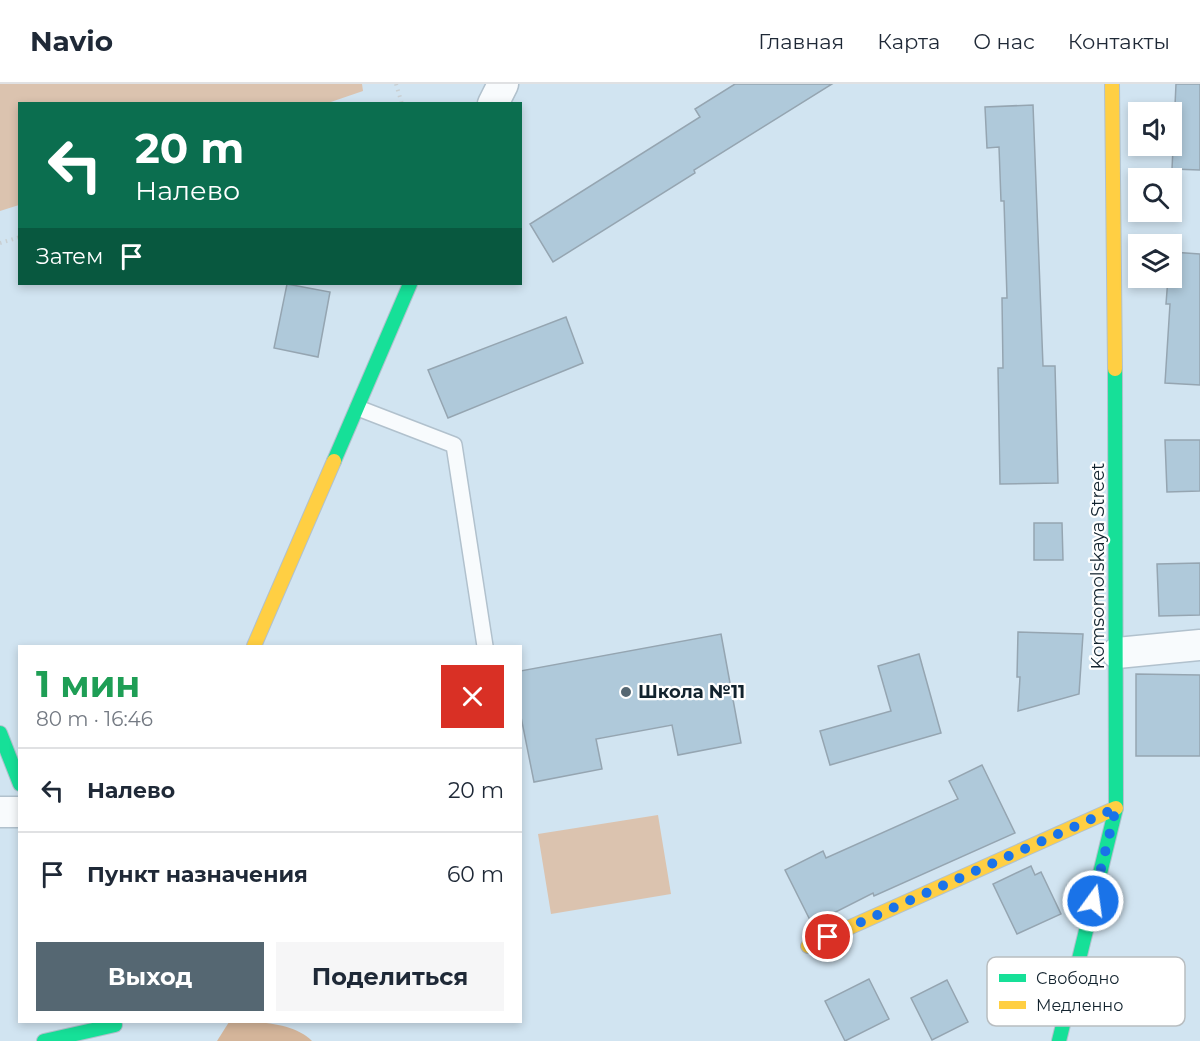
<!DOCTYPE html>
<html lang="ru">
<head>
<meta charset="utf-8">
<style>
  body { margin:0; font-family:Montserrat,sans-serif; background:#f6f6f7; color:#1f2937; height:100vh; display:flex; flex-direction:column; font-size:22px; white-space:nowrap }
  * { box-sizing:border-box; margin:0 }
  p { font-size:20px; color:#747a83 }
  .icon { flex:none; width:33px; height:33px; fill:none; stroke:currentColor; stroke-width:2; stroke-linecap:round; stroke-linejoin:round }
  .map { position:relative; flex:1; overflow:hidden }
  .details { position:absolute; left:18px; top:561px; width:504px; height:378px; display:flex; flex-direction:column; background:#fff; border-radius:0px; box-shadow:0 3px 9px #0003 }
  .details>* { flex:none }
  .hud { position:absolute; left:18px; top:18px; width:504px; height:183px; border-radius:0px; box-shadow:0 3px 9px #0003; background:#0b6e4f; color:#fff; overflow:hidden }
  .fabs { position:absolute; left:1128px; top:18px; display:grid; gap:12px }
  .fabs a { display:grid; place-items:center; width:54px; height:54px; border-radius:0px; background:#fff; box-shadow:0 3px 9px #0003; font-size:30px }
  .pin { position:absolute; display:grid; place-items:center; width:51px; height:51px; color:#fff; margin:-26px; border:3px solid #fff; border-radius:50%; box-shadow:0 2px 6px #0007 }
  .me { position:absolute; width:66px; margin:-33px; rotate:14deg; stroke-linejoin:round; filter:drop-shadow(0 0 4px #0008) }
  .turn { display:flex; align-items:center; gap:21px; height:126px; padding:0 18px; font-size:27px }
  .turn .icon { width:78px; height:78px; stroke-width:2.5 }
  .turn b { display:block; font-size:42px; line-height:51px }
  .then { display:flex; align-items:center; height:57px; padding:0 18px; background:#0003; gap:12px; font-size:22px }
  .round { display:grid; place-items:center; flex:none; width:63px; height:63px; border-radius:0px; background:#f6f6f7 }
  .summary { display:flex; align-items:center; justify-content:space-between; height:102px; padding:0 18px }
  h1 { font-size:36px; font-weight:700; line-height:45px; color:#1e9e55 }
  .button { display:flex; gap:12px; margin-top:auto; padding:12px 18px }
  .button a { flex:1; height:69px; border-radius:0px; background:#556772; color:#fff; font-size:24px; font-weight:700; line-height:69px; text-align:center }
  .button a+a { background:#f6f6f7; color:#1f2937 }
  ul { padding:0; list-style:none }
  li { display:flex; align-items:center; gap:18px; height:84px; padding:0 18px; border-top:2px solid #e0e1e3 }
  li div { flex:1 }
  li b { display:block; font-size:22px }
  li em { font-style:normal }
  header { display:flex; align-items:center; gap:36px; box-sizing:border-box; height:84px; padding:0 30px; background:#fff; border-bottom:2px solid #e0e1e3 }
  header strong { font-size:28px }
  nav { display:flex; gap:33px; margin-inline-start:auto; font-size:21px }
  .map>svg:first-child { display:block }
  .green { fill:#dbc3af }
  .forest { fill:#d4b59a }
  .building { fill:#afc9da; stroke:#95a5b1; stroke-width:1.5 }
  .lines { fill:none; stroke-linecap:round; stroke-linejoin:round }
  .lane-casing { stroke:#b1c1cd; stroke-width:18 }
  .street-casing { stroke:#b1c1cd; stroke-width:33 }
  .fast-casing { stroke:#b1c1cd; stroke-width:16 }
  .slow-casing { stroke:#b1c1cd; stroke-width:16 }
  .path { stroke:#c9cfd2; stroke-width:4; stroke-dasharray:1.5 4.5; stroke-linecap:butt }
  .lane { stroke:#f8fbfd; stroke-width:15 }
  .street { stroke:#f8fbfd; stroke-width:30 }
  .fast { stroke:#16e098; stroke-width:14 }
  .slow { stroke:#ffcf43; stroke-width:14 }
  .route { stroke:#1a73e8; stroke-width:10; stroke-dasharray:0 18 }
  .poi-dot { fill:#556772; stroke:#fff; stroke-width:2 }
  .labels { text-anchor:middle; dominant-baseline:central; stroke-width:4.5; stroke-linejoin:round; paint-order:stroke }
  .street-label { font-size:18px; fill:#12232e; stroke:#fff }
  .poi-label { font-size:18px; font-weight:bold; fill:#12232e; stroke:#fff; text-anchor:start }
  .key { fill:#fff; stroke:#b8bdc0; stroke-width:1.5 }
  .key-label { font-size:16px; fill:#12232e }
</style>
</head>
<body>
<header>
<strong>Navio</strong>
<nav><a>Главная</a><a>Карта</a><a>О нас</a><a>Контакты</a></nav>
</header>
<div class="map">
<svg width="1200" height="957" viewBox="0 0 1200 957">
  <rect width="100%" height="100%" fill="#d1e4f1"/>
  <!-- green -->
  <path class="green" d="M 0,0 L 362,0 L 363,7 L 325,20 L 20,20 L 19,121 L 0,127 Z
    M 658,731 L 671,810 L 551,830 L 538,750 Z"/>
  <!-- forest -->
  <path class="forest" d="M 229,938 C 255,937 293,938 312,957 L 217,957 Z"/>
  <!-- building -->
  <path class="building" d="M 735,0 L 832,0 L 694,86 L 695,89 L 553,178 L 530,140 L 700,33 L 695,25 Z
    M 1176,0 L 1200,0 L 1200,86 L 1172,85 Z
    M 1033,21 L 1043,282 L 1055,282 L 1058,399 L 1000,400 L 998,284 L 1003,284 L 1002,214 L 1007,214 L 1004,117 L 1001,117 L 999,63 L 987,64 L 985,23 Z
    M 1172,168 L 1200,170 L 1200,301 L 1165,299 L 1170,220 L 1166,220 L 1168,194 L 1172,194 Z
    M 287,200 L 330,208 L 318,273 L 274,264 Z
    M 566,233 L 583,279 L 448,334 L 428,286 Z
    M 1165,356 L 1200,356 L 1200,407 L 1167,408 Z
    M 1034,439 L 1062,439 L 1063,476 L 1034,476 Z
    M 1200,479 L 1200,531 L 1159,532 L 1157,480 Z
    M 1018,548 L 1083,550 L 1079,610 L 1018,627 L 1020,593 L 1017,593 Z
    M 721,550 L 741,659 L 678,671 L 672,641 L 596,655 L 602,685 L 534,698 L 520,628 L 520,587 Z
    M 919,570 L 941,649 L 830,681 L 820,647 L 891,627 L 878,582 Z
    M 1136,590 L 1200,591 L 1200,672 L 1136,672 Z
    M 982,681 L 1015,749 L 874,812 L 873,809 L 812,840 L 785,786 L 823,767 L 826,774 L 958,715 L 949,697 Z
    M 1031,782 L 1035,791 L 1041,788 L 1061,830 L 1017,850 L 993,800 Z
    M 869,895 L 889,935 L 845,957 L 825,917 Z
    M 947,896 L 968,938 L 932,956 L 911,914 Z"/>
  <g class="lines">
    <!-- lane casing -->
    <g class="lane-casing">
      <path id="lane" d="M 358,324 L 454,361 L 485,562"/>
    </g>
    <!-- street casing -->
    <g class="street-casing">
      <path id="street" d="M 493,20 L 503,0
        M 1117,569 L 1200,561
        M 0,728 L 20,728"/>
    </g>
    <!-- fast casing -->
    <g class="fast-casing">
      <path id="fast" d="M 334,377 L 410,200
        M 0,649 L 20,700
        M 44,957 L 115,941
        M 1059,957 L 1116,724 L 1115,285"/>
    </g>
    <!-- slow casing -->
    <g class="slow-casing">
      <path id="slow" d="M 1112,0 L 1115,285
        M 254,562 L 334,377
        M 808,862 L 1116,724"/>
    </g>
    <!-- path -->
    <path class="path" d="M 396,0 L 402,20
      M 0,159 L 20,153"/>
    <!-- lane -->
    <use href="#lane" class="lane"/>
    <!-- street -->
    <use href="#street" class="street"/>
    <!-- fast -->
    <use href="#fast" class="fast"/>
    <!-- slow -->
    <use href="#slow" class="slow"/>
  </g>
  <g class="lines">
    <!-- route -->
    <path class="route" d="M 828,853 L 1116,724 L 1093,817"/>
  </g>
  <!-- markers -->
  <circle class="poi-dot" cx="626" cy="608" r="6"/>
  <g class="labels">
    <!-- street labels -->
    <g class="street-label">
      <text transform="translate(1098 482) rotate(-90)">Komsomolskaya Street</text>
    </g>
    <!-- poi labels -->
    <g class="poi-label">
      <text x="638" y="608">Школа №11</text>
    </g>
  </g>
  <!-- legend -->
  <rect x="987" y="873" width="198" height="69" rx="9" class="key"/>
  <rect x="999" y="890" width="27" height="8" fill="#16e098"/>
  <rect x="999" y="917" width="27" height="8" fill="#ffcf43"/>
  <g class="key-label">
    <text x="1036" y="900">Свободно</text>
    <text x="1036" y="927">Медленно</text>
  </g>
</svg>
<div class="fabs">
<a><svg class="icon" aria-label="sound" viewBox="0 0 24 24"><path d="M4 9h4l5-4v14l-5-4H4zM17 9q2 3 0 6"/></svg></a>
<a><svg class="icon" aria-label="search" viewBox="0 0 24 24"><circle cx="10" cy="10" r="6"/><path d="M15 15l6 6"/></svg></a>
<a><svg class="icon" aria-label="layers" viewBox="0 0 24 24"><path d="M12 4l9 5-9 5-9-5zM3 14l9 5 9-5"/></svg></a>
</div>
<div class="pin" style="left:828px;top:853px;background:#d93025"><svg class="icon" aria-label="arrive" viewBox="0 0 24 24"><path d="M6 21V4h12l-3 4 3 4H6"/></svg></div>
<svg class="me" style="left:1093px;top:817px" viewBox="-20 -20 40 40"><circle r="17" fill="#1a73e8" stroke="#fff" stroke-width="3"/><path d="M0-11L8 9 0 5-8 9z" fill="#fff"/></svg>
<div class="hud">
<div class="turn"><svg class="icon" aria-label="left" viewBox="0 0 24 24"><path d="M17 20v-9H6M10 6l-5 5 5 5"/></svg><div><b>20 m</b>Налево</div></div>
<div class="then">Затем<svg class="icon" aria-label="arrive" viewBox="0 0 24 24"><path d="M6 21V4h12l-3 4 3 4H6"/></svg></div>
</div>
<section class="details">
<div class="summary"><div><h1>1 мин</h1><p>80 m · 16:46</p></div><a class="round" style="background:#d93025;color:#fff"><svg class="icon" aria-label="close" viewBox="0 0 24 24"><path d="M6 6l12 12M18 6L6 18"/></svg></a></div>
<ul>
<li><svg class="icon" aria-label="left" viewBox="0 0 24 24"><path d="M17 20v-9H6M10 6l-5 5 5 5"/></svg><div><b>Налево</b></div><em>20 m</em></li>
<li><svg class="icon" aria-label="arrive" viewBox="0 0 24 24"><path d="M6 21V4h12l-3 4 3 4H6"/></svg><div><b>Пункт назначения</b></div><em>60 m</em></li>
</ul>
<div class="button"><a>Выход</a><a>Поделиться</a></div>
</section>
</div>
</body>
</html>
